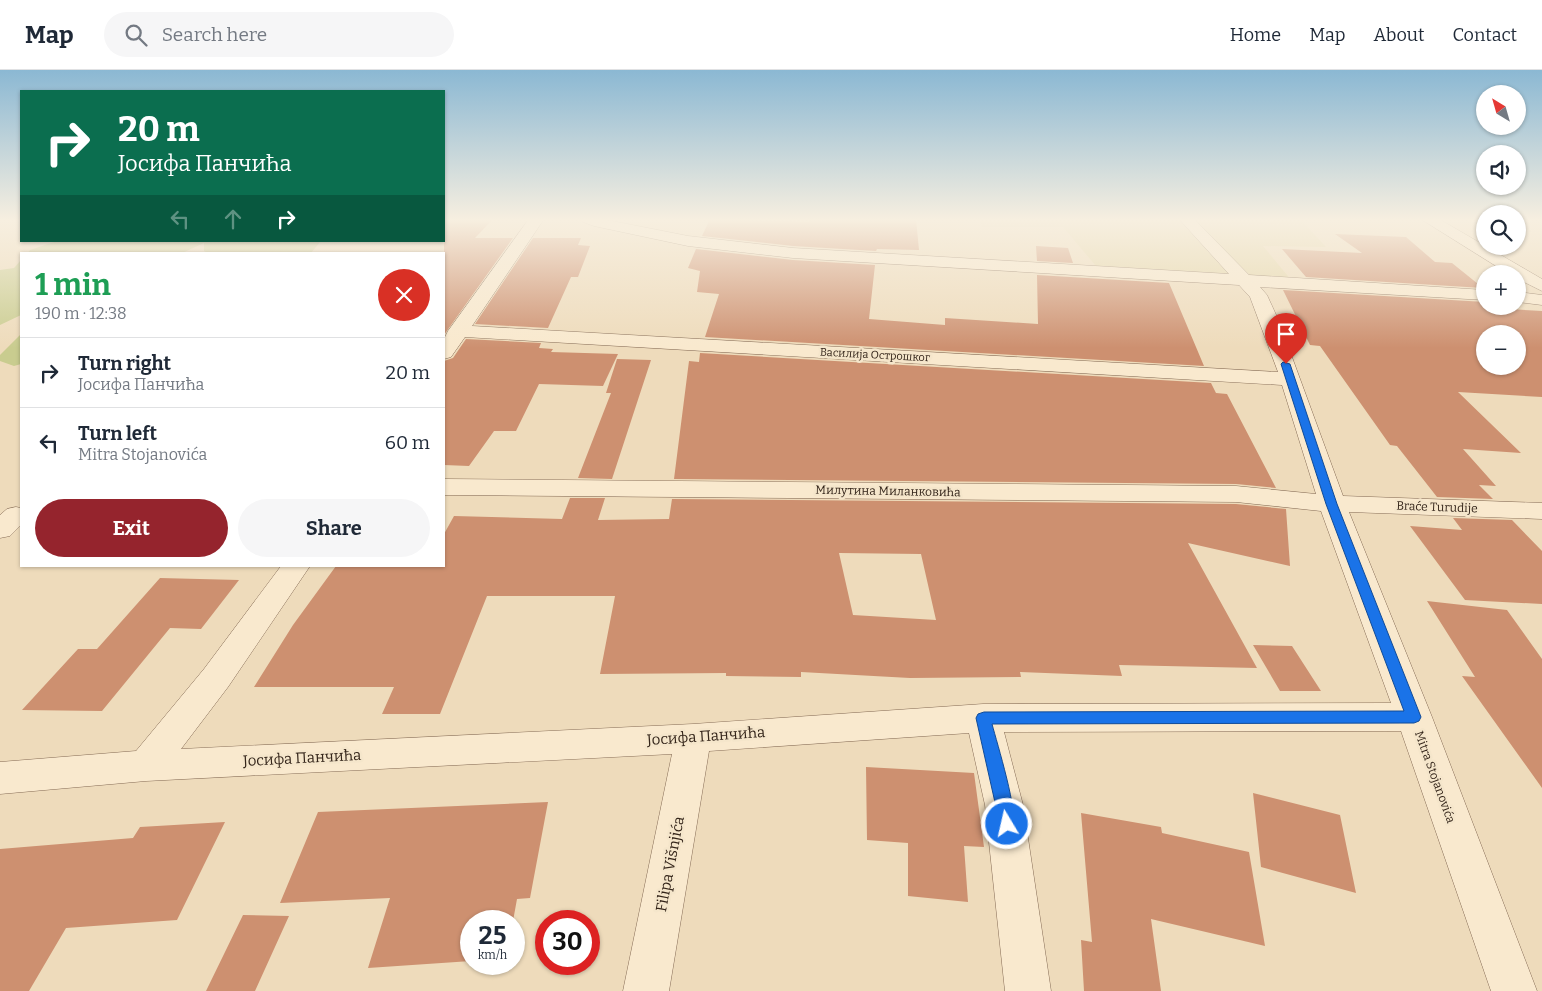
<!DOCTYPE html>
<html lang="en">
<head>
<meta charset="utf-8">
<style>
  body { margin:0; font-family:Bitter,serif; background:#f6f6f7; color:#1f2937; height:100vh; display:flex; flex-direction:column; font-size:19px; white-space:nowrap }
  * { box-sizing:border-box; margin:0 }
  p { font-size:16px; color:#747a83 }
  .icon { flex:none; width:28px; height:28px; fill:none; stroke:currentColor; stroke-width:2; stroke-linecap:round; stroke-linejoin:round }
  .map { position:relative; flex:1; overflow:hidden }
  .sheet { position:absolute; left:20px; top:182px; width:425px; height:315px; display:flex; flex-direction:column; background:#fff; border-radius:0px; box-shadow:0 1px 4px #0004 }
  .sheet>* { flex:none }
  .guide { position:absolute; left:20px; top:20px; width:425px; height:152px; border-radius:0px; box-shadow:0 1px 4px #0004; background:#0b6e4f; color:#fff; overflow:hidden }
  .needle { width:32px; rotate:323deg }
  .fabs { position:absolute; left:1476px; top:15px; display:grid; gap:10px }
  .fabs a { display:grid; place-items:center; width:50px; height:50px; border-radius:50%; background:#fff; box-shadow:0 1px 4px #0004; font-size:25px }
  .speed { position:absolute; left:460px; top:840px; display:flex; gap:10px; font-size:25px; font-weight:700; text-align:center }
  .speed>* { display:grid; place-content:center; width:65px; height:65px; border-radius:50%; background:#fff; box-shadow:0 1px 4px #0004; line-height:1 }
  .speed small { font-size:12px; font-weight:400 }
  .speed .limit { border:8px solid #d22; background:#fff; color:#111 }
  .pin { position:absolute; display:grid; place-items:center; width:42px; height:42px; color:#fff; margin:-51px -21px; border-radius:50% 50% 50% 0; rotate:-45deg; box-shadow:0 0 5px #0007 }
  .pin .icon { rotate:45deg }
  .me { position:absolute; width:55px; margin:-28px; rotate:351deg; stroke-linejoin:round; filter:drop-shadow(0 0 4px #0008) }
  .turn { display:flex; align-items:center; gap:18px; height:105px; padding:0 15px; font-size:22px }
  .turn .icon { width:65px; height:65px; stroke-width:2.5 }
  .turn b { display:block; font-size:35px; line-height:42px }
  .lanes { display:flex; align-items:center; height:48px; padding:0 15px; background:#0003; justify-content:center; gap:25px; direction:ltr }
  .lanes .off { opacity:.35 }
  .round { display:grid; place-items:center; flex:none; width:52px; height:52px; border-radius:26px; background:#f6f6f7 }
  .overview { display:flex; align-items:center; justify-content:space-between; height:85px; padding:0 15px }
  h1 { font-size:30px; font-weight:700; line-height:38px; color:#1e9e55 }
  .cta { display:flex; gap:10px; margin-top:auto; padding:10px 15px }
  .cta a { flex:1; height:58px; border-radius:30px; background:#95242d; color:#fff; font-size:20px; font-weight:700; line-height:58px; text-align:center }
  .cta a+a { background:#f6f6f7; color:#1f2937 }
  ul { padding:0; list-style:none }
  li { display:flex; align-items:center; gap:15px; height:70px; padding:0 15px; border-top:1px solid #e0e1e3 }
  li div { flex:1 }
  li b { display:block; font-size:19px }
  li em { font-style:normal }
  header { display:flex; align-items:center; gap:30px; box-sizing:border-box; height:70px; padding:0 25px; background:#fff; border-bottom:1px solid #e0e1e3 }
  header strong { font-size:24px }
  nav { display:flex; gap:28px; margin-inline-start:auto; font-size:18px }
  .search { width:350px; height:45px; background:#f6f6f7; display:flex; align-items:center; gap:12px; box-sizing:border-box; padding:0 18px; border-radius:28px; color:#747a83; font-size:19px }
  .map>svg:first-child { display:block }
  .farmland { fill:#e4d6a8 }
  .green { fill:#c9cc8f }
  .building { fill:#cd9070; fill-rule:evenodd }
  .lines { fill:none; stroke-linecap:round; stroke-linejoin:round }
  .street-casing { stroke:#856b55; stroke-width:1 }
  .street { fill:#f9e9ce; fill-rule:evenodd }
  .route { fill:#1a73e8; stroke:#114b97 }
  .labels { text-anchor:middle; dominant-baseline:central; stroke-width:5; stroke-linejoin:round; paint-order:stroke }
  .far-street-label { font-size:11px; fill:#34251a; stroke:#f5e6cb }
  .street-label { font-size:12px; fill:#34251a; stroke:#f5e6cb }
  .near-street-label { font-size:15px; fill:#34251a; stroke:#f5e6cb }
</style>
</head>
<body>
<header>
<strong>Map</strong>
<div class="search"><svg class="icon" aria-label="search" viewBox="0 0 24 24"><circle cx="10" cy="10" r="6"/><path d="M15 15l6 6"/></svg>Search here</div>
<nav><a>Home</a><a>Map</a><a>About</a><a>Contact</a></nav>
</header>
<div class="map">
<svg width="1542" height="921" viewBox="0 0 1542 921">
  <rect width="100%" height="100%" fill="#eedbbb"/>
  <!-- farmland -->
  <path class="farmland" d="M 979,149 L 1300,149 L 1326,177 L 1263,176 L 1292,211 L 1096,196 L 1063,157 L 982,157 Z"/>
  <!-- green -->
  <path class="green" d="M 57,171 L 321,171 L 310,184 L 209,184 L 204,181 L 204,173 L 180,184 L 27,184 L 30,180 Z
    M 21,190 L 21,245 L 0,255 L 0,200 L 14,198 Z
    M 21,264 L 21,294 L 14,296 L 0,291 L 0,285 Z"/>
  <!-- building -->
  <path class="building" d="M 444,149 L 493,149 L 475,168 L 513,168 L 444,265 Z
    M 710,149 L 809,152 L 809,149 L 916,149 L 919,180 L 877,179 L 876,181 L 793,176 L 702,166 Z
    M 1335,164 L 1406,167 L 1435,192 L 1452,193 L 1483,218 L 1306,207 L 1282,179 L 1362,183 Z
    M 533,168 L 581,168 L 578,175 L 590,176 L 578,207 L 571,207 L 548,258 L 475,254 Z
    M 1036,176 L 1068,178 L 1073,193 L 1037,191 Z
    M 696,179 L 793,190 L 875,195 L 869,249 L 945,255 L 945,248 L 1038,254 L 1037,205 L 1169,213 L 1204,296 L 705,267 L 719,224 L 697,222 L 700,201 L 688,198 Z
    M 1283,220 L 1485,232 L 1485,236 L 1506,236 L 1509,239 L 1542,241 L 1542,327 L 1458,322 L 1521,383 L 1463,379 L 1496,416 L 1479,415 L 1493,429 L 1437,427 L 1397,376 L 1390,375 L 1320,276 L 1310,275 ZM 1485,264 L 1518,264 L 1518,296 L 1485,296 Z
    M 466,269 L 541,273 L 539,278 L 553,279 L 551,282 L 618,284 L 603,316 L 539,314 L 516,361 L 494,361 L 469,396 L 444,395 L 444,291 L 453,288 Z
    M 700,283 L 1211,313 L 1216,323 L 1227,324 L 1276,418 L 1236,414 L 674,409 L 689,291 L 699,292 Z
    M 617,289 L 651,290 L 612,409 L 578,408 L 611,323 L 606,323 Z
    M 570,428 L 605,428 L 598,450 L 669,449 L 672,429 L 1236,434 L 1286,439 L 1290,496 L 1188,473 L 1257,598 L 1119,595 L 1122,606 L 1020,602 L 1021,607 L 910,608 L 801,602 L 801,607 L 726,606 L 726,603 L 600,604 L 615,526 L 487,526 L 440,644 L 382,644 L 394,617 L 254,617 L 293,555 L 336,496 L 444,496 L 444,464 L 454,446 L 562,449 ZM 839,483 L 921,484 L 936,550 L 853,545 Z
    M 1453,448 L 1512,450 L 1542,481 L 1542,534 L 1465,530 L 1410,456 L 1462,460 Z
    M 160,508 L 239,510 L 201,559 L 170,558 L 102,641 L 22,640 L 78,579 L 97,579 Z
    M 1427,531 L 1507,540 L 1542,589 L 1542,718 L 1462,606 L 1475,607 Z
    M 1253,575 L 1292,576 L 1321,621 L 1280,621 Z
    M 866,697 L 974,703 L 984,777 L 964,776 L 968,832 L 908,826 L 908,773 L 867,770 Z
    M 1253,723 L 1340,745 L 1356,823 L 1261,797 Z
    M 548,732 L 530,828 L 517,829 L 513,851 L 471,851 L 471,891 L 368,898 L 390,828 L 280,833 L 318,742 Z
    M 1081,743 L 1161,757 L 1162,763 L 1249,782 L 1265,876 L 1151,849 L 1161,921 L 1084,921 L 1081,870 L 1092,872 Z
    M 225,752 L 177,850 L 66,858 L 29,921 L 0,921 L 0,779 L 133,768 L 140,757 Z
    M 243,845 L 289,846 L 255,921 L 206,921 Z"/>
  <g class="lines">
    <!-- street casing -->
    <g class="street-casing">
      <path id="street" d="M 529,149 L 544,149 L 472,256 L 1278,302 L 1250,227 L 1239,215 L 793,188 L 688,176 L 594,156 L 583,152 L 581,149 L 602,149 L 688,166 L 793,178 L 1229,204 L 1179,149 L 1194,149 L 1249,205 L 1485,220 L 1485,230 L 1260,217 L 1267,225 L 1278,249 L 1343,426 L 1542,433 L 1542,449 L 1349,442 L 1432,647 L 1537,921 L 1491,921 L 1401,661 L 1004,662 L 1023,735 L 1051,921 L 1005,921 L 985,735 L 969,663 L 709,681 L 669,921 L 623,921 L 672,684 L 146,711 L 0,724 L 0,692 L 136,681 L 204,599 L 281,496 L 310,496 L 228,617 L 181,679 L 693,654 L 983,634 L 1391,633 L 1321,441 L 1236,432 L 444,425 L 444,409 L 1236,416 L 1316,424 L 1282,315 L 465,267 L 451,287 L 444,289 L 444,269 L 448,261 Z
        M 1421,149 L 1439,149 L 1542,209 L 1542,221 L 1518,209 L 1518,204 L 1509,204 Z
        M 1518,222 L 1542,225 L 1542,235 L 1518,232 Z
        M 16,437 L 21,438 L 21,455 L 10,466 L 0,468 L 0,445 L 7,439 Z"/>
    </g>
    <!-- street -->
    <use href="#street" class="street"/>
  </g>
  <!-- sky -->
  <linearGradient id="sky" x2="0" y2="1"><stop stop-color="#8bb8d3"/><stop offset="0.54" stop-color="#f7efe0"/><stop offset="1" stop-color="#f7efe0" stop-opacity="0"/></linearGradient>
  <rect width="1542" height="278" fill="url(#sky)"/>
  <!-- route -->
  <path class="route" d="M 1283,292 L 1290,294 L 1337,434 L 1421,647 L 1419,651 L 1414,653 L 992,654 C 997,673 1019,744 1013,759 L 1007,761 L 1001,759 L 976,648 L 978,644 L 984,642 L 1404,641 L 1326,434 L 1281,294 Z"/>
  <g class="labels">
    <!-- far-street labels -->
    <g class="far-street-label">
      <text transform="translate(875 285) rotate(3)">Василија Острошког</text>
    </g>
    <!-- street labels -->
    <g class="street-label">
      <text transform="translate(888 421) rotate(1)">Милутина Миланковића</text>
      <text transform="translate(1437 437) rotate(2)">Braće Turudije</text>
      <text transform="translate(1435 707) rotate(70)">Mitra Stojanovića</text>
    </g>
    <!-- near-street labels -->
    <g class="near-street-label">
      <text transform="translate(706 666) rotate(-4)">Јосифа Панчића</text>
      <text transform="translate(302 688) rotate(-3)">Јосифа Панчића</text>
      <text transform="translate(670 794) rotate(-79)">Filipa Višnjića</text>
    </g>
  </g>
</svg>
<div class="fabs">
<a><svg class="needle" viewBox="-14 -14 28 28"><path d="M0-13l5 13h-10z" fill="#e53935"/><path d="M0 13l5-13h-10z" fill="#747a83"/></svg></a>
<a><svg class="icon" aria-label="sound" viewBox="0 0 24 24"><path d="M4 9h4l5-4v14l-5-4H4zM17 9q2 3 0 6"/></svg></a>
<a><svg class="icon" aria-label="search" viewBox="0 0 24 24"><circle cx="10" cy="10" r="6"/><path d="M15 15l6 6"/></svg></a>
<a>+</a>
<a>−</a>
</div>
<div class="speed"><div>25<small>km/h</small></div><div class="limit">30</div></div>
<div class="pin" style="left:1286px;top:294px;background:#d93025"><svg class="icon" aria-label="arrive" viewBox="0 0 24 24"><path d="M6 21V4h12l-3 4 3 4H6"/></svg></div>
<svg class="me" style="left:1007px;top:754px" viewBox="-20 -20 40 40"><circle r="17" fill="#1a73e8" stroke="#fff" stroke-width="3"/><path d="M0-11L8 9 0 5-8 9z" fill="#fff"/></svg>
<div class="guide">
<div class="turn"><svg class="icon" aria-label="right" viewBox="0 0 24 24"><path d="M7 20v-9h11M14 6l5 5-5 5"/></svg><div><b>20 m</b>Јосифа Панчића</div></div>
<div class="lanes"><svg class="icon off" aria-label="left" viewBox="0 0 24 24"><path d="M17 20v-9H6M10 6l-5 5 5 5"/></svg><svg class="icon off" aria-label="ahead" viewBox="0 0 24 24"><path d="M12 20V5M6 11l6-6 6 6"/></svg><svg class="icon" aria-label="right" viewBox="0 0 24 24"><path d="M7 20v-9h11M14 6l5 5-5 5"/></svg></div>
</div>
<section class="sheet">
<div class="overview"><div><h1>1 min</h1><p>190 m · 12:38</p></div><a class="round" style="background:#d93025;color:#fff"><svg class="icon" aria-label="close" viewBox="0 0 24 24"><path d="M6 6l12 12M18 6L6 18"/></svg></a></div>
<ul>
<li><svg class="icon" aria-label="right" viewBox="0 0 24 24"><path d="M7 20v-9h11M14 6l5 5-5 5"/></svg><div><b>Turn right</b><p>Јосифа Панчића</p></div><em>20 m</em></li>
<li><svg class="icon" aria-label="left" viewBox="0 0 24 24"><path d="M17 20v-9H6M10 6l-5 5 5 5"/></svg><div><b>Turn left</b><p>Mitra Stojanovića</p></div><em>60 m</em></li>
</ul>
<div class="cta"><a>Exit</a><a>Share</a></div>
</section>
</div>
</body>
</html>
